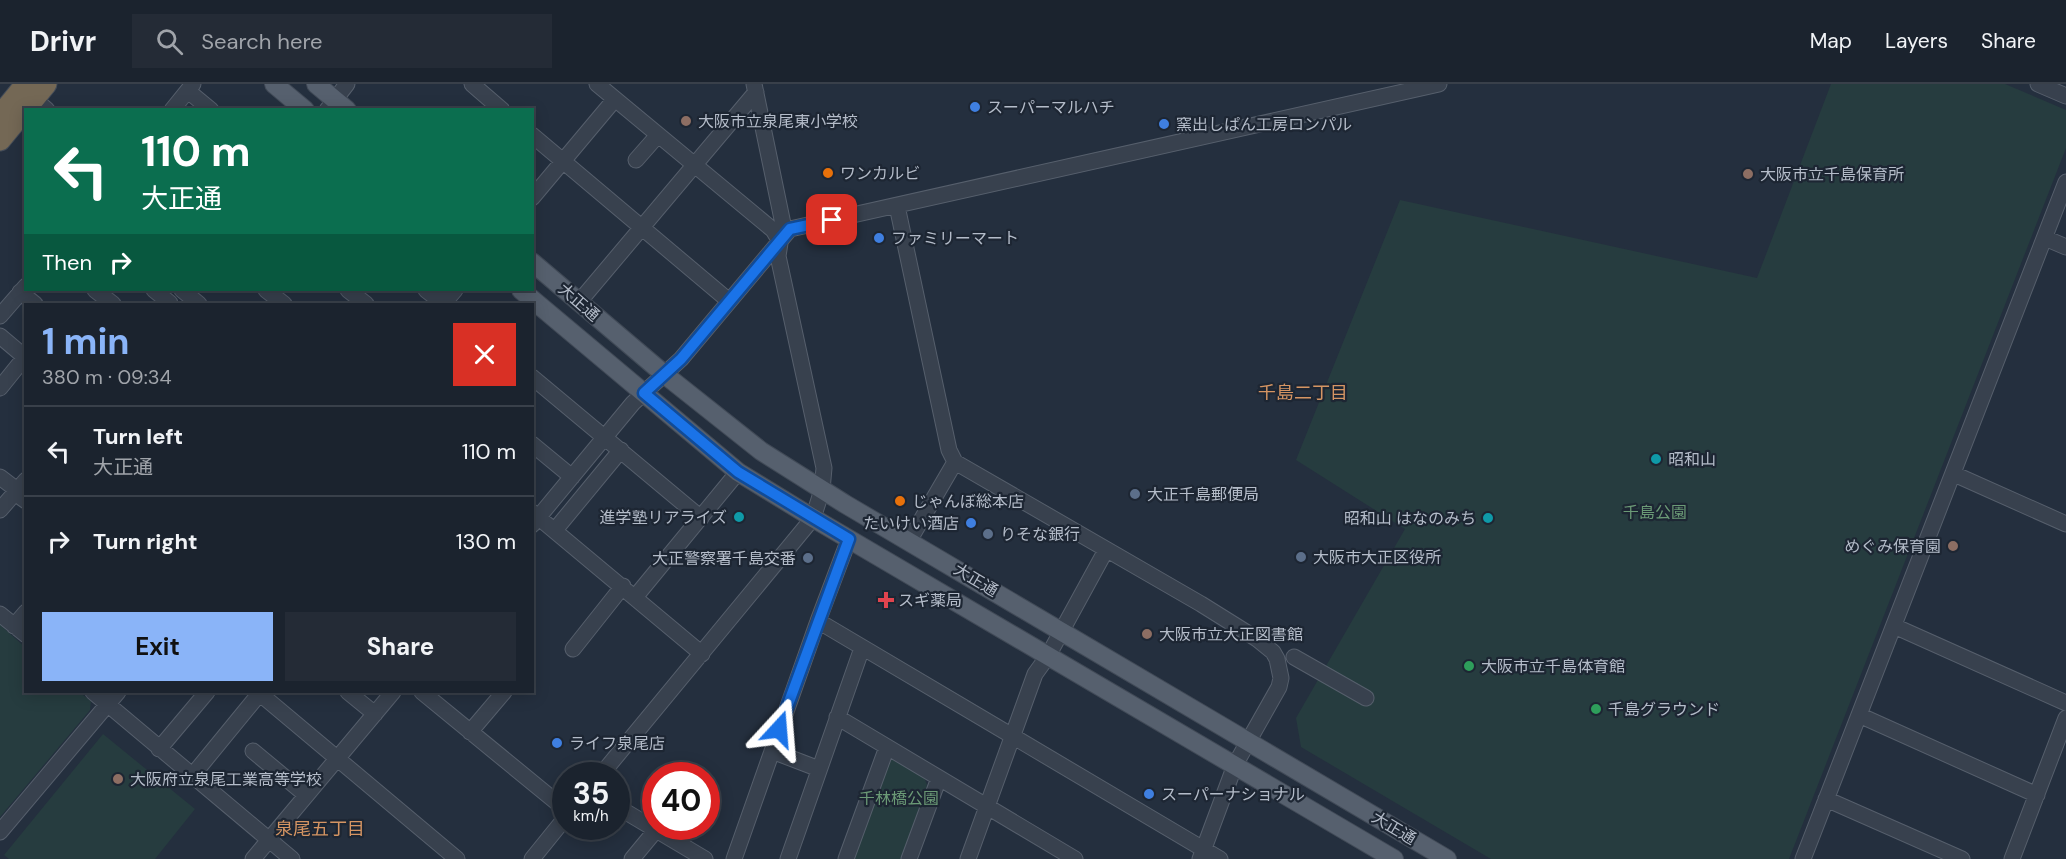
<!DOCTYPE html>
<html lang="en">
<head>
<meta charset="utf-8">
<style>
  body { margin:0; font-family:"DM Sans","Noto Sans JP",sans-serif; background:#242b36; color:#f1f3f6; height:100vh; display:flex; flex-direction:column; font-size:22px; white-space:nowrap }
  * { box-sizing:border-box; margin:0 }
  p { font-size:20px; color:#a0a4aa }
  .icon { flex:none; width:33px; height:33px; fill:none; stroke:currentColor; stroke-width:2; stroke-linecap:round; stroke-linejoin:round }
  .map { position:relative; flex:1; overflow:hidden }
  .panel { position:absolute; left:24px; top:219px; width:510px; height:390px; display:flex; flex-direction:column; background:#1b232e; border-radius:0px; box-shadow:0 3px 15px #0003,0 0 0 2px #39404a }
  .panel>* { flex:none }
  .banner { position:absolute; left:24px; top:24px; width:510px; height:183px; border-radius:0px; box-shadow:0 3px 15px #0003,0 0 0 2px #39404a; background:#0b6e4f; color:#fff; overflow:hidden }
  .speed { position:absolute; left:552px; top:678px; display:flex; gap:12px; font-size:30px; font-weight:700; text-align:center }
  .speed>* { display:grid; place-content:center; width:78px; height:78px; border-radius:50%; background:#1b232e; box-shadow:0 3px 15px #0003,0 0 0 2px #39404a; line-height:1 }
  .speed small { font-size:15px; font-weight:400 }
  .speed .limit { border:9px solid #d22; background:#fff; color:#111 }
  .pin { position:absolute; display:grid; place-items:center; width:51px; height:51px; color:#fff; margin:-26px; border-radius:12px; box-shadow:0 3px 9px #0006 }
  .me { position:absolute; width:66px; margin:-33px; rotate:19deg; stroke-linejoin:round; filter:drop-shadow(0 0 4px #0008) }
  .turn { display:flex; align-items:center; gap:21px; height:126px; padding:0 18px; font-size:27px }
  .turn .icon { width:78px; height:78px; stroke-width:2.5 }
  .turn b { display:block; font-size:42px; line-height:51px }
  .then { display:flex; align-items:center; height:57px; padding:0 18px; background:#0003; gap:12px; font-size:22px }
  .round { display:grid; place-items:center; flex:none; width:63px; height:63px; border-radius:0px; background:#242b36 }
  .headline { display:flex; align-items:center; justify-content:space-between; height:102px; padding:0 18px }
  h1 { font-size:36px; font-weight:700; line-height:45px; color:#8ab4f8 }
  .primary-button { display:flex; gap:12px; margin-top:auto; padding:12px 18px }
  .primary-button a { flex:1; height:69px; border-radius:0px; background:#8ab4f8; color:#111; font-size:24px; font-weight:700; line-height:69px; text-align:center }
  .primary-button a+a { background:#242b36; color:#f1f3f6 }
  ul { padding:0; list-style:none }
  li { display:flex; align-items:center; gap:18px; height:90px; padding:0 18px; border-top:2px solid #39404a }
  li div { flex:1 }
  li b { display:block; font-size:22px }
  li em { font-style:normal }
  header { display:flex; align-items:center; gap:36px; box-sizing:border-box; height:84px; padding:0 30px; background:#1b232e; border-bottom:2px solid #39404a }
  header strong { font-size:28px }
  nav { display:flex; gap:33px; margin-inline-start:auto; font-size:21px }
  .search { width:420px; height:54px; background:#242b36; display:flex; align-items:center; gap:15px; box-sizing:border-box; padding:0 21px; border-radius:0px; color:#a0a4aa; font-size:22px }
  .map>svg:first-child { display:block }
  .green { fill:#263c3f }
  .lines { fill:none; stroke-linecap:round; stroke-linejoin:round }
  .minor-casing { stroke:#565f6c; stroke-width:17 }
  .major-casing { stroke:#414a57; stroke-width:20 }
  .highway-casing { stroke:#434c59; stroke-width:23 }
  .minor { stroke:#38414e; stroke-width:15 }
  .major { stroke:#56606e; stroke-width:18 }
  .highway { stroke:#746855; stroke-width:21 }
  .route-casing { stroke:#114b97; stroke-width:15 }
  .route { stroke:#1a73e8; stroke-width:10 }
  .shop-dot { fill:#3f7fe0; stroke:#1d2633; stroke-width:2 }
  .education-dot { fill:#8d6e63; stroke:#1d2633; stroke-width:2 }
  .food-dot { fill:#e8710a; stroke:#1d2633; stroke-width:2 }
  .culture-dot { fill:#0f9aa8; stroke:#1d2633; stroke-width:2 }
  .service-dot { fill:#5c6f8a; stroke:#1d2633; stroke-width:2 }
  .health-dot { fill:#e0444e; stroke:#1d2633; stroke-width:2 }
  .leisure-dot { fill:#2e9e5b; stroke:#1d2633; stroke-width:2 }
  .labels { text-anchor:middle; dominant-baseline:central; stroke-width:4.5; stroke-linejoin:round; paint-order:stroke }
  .poi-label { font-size:16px; fill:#b4bcc9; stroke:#1d2633; text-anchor:start }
  .street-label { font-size:16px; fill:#b4bcc9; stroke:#1d2633 }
  .park-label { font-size:16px; fill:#6b9a76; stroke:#1d2633 }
  .neighbourhood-label { font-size:18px; fill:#d59563; stroke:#1d2633 }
</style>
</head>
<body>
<header>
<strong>Drivr</strong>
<div class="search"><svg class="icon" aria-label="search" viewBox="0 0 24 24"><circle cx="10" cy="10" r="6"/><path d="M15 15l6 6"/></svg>Search here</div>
<nav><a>Map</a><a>Layers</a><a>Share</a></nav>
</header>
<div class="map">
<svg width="2066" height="775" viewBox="0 0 2066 775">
  <rect width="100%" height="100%" fill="#242f3e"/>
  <!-- green -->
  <path class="green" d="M 1831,0 L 2005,0 L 2066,26 L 2066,64 L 1789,775 L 1491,775 L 1301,663 L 1296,634 L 1405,445 L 1296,376 L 1400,116 L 1757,194 Z
    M 0,541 L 25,563 L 26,608 L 79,608 L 91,617 L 90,626 L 0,733 Z
    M 103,650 L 195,725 L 155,775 L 9,775 L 4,771 Z
    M 889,676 L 893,676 L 924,693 L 927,701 L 901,775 L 854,775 Z"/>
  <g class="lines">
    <!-- minor casing -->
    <g class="minor-casing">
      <path id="minor" d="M 472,0 L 502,26
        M 597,0 L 773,146 L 779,156
        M 2038,0 L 2066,12
        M 188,7 L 211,26
        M 39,19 L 47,26
        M 172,26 L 193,0
        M 327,26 L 347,0
        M 532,51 L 729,217
        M 636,76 L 658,51
        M 532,114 L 615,15
        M 897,122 L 949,366 L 955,378 L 1201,520 L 1257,555 L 1273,568 L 1277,575 L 1281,594 L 1279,603 L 1235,681 L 1200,775
        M 2045,154 L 2066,163
        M 95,206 L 113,220
        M 154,206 L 170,219
        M 182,206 L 199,220
        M 266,206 L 284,220
        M 348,206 L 366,220
        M 426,206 L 444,220
        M 20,208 L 35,220
        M 579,218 L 756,8
        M 443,220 L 455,206
        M 0,232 L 26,202
        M 0,252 L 26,274
        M 532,293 L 701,434
        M 0,304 L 25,273
        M 532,360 L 572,393
        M 1954,390 L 2066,440
        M 0,393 L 17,406 L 19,412 L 26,417
        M 0,426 L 26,396
        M 532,428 L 702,570
        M 532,441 L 633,319 L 681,275 L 790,145 L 1439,0
        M 555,446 L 621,366
        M 909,457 L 955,378
        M 636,512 L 738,388
        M 0,530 L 26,551
        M 818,537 L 1220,775
        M 14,542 L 26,528
        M 1894,542 L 2066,619
        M 573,565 L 623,502
        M 1294,573 L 1366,614
        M 93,608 L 292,775
        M 258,608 L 457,775
        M 348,608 L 375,630
        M 422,608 L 566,726
        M 1859,631 L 2037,711
        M 837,633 L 1075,775
        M 470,648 L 504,608
        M 159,665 L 207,608
        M 253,667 L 306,711
        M 772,667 L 819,685
        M 192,692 L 260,609
        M 600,692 L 813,434 L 822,406 L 824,384 L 778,172 L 783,140 L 754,0
        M 1826,715 L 1962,775
        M 616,722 L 705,775
        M 0,748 L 118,608
        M 253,775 L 393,608
        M 532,775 L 566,733
        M 632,775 L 656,746
        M 734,775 L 818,537 L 849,455
        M 788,775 L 862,564
        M 846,775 L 887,663
        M 909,775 L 939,694
        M 968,775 L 1035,590 L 1048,572 L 1106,466
        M 1803,775 L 2066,98
        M 2012,775 L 2066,634"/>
    </g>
    <!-- major casing -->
    <g class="major-casing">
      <path id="major" d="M 274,0 L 305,26
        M 316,0 L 347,26
        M 532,178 L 664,290 L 761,367 L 845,420 L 1447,775
        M 521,206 L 738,388 L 813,434 L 1394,775"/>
    </g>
    <!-- highway casing -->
    <g class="highway-casing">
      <path id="highway" d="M 0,32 L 26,0
        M 0,56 L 46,0"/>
    </g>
    <!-- minor -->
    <use href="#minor" class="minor"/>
    <!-- major -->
    <use href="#major" class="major"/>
    <!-- highway -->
    <use href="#highway" class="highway"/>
  </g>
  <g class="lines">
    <!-- route casing -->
    <g class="route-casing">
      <path id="route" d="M 779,645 L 849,455 L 738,388 L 644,309 L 681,275 L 790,145 L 832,136"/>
    </g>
    <!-- route -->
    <use href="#route" class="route"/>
  </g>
  <!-- markers -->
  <g class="shop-dot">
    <circle cx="975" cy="23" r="6"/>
    <circle cx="1164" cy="40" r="6"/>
    <circle cx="879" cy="154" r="6"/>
    <circle cx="971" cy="439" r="6"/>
    <circle cx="557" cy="659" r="6"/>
    <circle cx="1149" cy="710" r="6"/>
  </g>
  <g class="education-dot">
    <circle cx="686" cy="37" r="6"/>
    <circle cx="1748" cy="90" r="6"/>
    <circle cx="1953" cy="462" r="6"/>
    <circle cx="1147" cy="550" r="6"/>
    <circle cx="118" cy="695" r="6"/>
  </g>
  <g class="food-dot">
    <circle cx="828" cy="89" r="6"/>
    <circle cx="900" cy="417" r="6"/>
  </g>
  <g class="culture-dot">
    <circle cx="1656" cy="375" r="6"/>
    <circle cx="739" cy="433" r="6"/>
    <circle cx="1488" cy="434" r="6"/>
  </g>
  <g class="service-dot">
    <circle cx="1135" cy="410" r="6"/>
    <circle cx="988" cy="450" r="6"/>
    <circle cx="1301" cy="473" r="6"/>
    <circle cx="808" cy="474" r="6"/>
  </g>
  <path class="health-dot" d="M883 507h6v6h6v6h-6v6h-6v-6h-6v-6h6z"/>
  <g class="leisure-dot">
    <circle cx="1469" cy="582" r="6"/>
    <circle cx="1596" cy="625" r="6"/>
  </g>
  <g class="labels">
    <!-- poi labels -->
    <g class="poi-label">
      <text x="987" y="23">スーパーマルハチ</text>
      <text x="698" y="37">大阪市立泉尾東小学校</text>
      <text x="1176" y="40">窯出しぱん工房ロンパル</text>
      <text x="840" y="89">ワンカルビ</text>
      <text x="1760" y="90">大阪市立千島保育所</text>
      <text x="891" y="154">ファミリーマート</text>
      <text x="1668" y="375">昭和山</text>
      <text x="1147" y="410">大正千島郵便局</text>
      <text x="912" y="417">じゃんぼ総本店</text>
      <text x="727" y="433" text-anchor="end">進学塾リアライズ</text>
      <text x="1476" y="434" text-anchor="end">昭和山 はなのみち</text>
      <text x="959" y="439" text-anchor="end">たいけい酒店</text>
      <text x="1000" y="450">りそな銀行</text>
      <text x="1941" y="462" text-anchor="end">めぐみ保育園</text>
      <text x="1313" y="473">大阪市大正区役所</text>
      <text x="796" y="474" text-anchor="end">大正警察署千島交番</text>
      <text x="898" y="516">スギ薬局</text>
      <text x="1159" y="550">大阪市立大正図書館</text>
      <text x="1481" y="582">大阪市立千島体育館</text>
      <text x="1608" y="625">千島グラウンド</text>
      <text x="569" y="659">ライフ泉尾店</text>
      <text x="130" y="695">大阪府立泉尾工業高等学校</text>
      <text x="1161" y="710">スーパーナショナル</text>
    </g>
    <!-- street labels -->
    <g class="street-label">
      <text transform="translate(579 218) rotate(41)">大正通</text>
      <text transform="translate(976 496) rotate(31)">大正通</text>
      <text transform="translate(1394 744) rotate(31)">大正通</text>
    </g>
    <!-- park labels -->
    <g class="park-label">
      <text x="1655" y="428">千島公園</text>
      <text x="899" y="714">千林橋公園</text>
    </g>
    <!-- neighbourhood labels -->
    <g class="neighbourhood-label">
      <text x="1303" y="309">千島二丁目</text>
      <text x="320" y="745">泉尾五丁目</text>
    </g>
  </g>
</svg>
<div class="speed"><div>35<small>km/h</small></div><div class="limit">40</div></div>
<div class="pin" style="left:832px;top:136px;background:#d93025"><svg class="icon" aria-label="arrive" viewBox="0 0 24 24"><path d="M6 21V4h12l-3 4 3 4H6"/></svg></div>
<svg class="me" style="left:779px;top:645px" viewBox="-20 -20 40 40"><path d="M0-17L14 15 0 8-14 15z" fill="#1a73e8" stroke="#fff" stroke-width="4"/></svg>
<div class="banner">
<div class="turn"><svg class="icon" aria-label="left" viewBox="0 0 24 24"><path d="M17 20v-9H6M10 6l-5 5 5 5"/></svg><div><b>110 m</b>大正通</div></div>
<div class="then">Then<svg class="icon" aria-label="right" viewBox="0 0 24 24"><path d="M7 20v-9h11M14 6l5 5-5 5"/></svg></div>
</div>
<section class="panel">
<div class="headline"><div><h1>1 min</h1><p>380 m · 09:34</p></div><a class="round" style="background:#d93025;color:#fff"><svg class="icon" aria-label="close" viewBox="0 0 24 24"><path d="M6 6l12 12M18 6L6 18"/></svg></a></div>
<ul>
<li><svg class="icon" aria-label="left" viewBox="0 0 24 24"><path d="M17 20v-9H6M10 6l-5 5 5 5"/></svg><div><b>Turn left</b><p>大正通</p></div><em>110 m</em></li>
<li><svg class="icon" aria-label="right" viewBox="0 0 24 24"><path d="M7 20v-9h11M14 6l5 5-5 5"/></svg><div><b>Turn right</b></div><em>130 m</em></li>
</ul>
<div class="primary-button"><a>Exit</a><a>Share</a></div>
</section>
</div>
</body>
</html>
